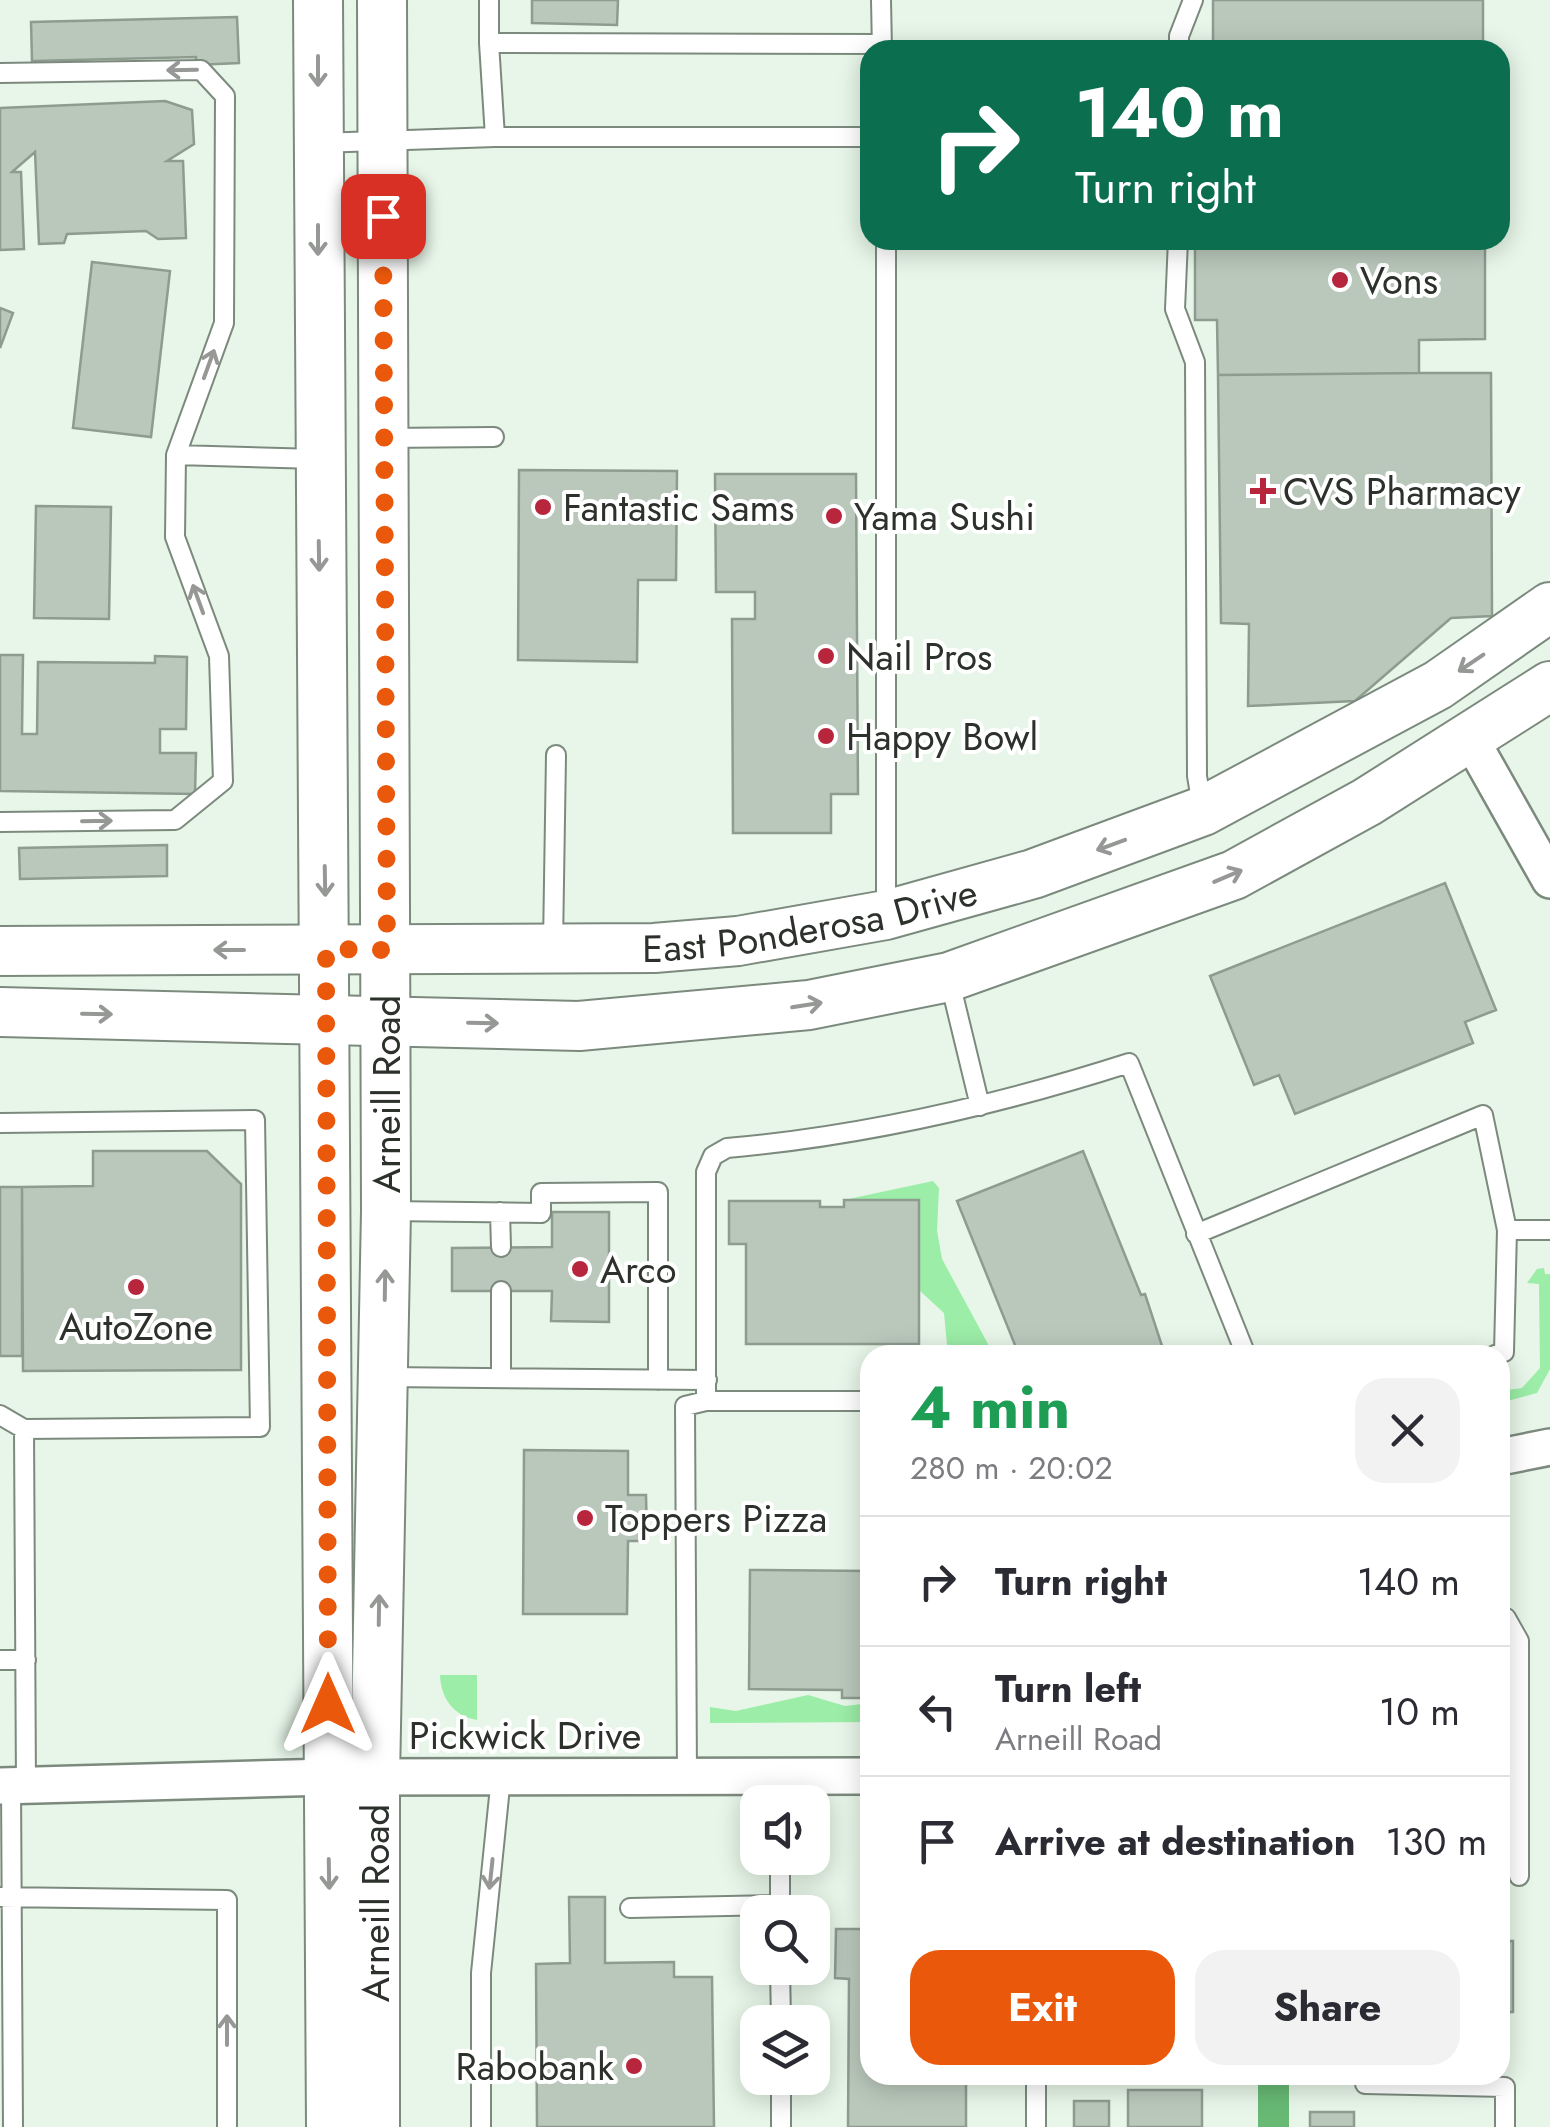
<!DOCTYPE html>
<html lang="en">
<head>
<meta charset="utf-8">
<style>
  body { margin:0; font-family:Jost,sans-serif; background:#f2f2f3; color:#2b2b33; height:100vh; display:flex; flex-direction:column; font-size:38px; white-space:nowrap }
  * { box-sizing:border-box; margin:0 }
  p { font-size:32px; color:#7c7c81 }
  .icon { flex:none; width:55px; height:55px; fill:none; stroke:currentColor; stroke-width:2; stroke-linecap:round; stroke-linejoin:round }
  .map { position:relative; flex:1; overflow:hidden }
  .sheet { position:absolute; left:860px; top:1345px; width:650px; height:740px; display:flex; flex-direction:column; background:#fff; border-radius:30px; box-shadow:0 5px 25px #0003 }
  .sheet>* { flex:none }
  .guide { position:absolute; left:860px; top:40px; width:650px; height:210px; border-radius:30px; box-shadow:0 5px 25px #0003; background:#0b6e4f; color:#fff; overflow:hidden }
  .tools { position:absolute; left:740px; top:1785px; display:grid; gap:20px }
  .tools a { display:grid; place-items:center; width:90px; height:90px; border-radius:20px; background:#fff; box-shadow:0 5px 25px #0003; font-size:50px }
  .pin { position:absolute; display:grid; place-items:center; width:85px; height:85px; color:#fff; margin:-42px; border-radius:20px; box-shadow:0 5px 15px #0006 }
  .me { position:absolute; width:110px; margin:-55px; rotate:0deg; stroke-linejoin:round; filter:drop-shadow(0 0 8px #0008) }
  .turn { display:flex; align-items:center; gap:35px; height:210px; padding:0 50px; font-size:45px }
  .turn .icon { width:130px; height:130px; stroke-width:2.5 }
  .turn b { display:block; font-size:70px; line-height:85px }
  .round { display:grid; place-items:center; flex:none; width:105px; height:105px; border-radius:30px; background:#f2f2f3 }
  .head { display:flex; align-items:center; justify-content:space-between; height:170px; padding:0 50px }
  h1 { font-size:60px; font-weight:700; line-height:75px; color:#1e9e55 }
  .primary-button { display:flex; gap:20px; margin-top:auto; padding:20px 50px }
  .primary-button a { flex:1; height:115px; border-radius:30px; background:#ea580c; color:#fff; font-size:40px; font-weight:700; line-height:115px; text-align:center }
  .primary-button a+a { background:#f2f2f3; color:#2b2b33 }
  ul { padding:0; list-style:none }
  li { display:flex; align-items:center; gap:30px; height:130px; padding:0 50px; border-top:2px solid #e1e1e2 }
  li div { flex:1 }
  li b { display:block; font-size:38px }
  li em { font-style:normal }
  .map>svg:first-child { display:block }
  .green { fill:#9beda7 }
  .water { fill:#67b974 }
  .building { fill:#bac8bb; stroke:#8e9b8f; stroke-width:2.5 }
  .lines { fill:none; stroke-linecap:round; stroke-linejoin:round }
  .lane-casing { stroke:#7c8a7e; stroke-width:22 }
  .street-casing { stroke:#7c8a7e; stroke-width:40 }
  .secondary-casing { stroke:#7c8a7e; stroke-width:52 }
  .lane { stroke:#fff; stroke-width:18 }
  .street { stroke:#fff; stroke-width:35 }
  .secondary { stroke:#fff; stroke-width:48 }
  .oneway { stroke:#969896 }
  .route { stroke:#ea580c; stroke-width:18; stroke-dasharray:0 32.4 }
  .poi-dot { fill:#b7263c; stroke:#fff; stroke-width:4 }
  .labels { text-anchor:middle; dominant-baseline:central; stroke-width:8; stroke-linejoin:round; paint-order:stroke }
  .poi-label { font-size:38px; fill:#2c312c; stroke:#fff; text-anchor:start }
  .street-label { font-size:38px; fill:#2c312c; stroke:#fff }
</style>
</head>
<body>
<div class="map">
<svg width="1550" height="2127" viewBox="0 0 1550 2127">
  <rect width="100%" height="100%" fill="#e7f6e8"/>
  <!-- green -->
  <path class="green" d="M 933,1181 L 939,1188 L 937,1231 L 942,1259 L 994,1355 L 948,1355 L 944,1313 L 919,1290 L 919,1200 L 844,1200 Z
    M 1544,1268 L 1545,1274 L 1550,1274 L 1550,1369 L 1537,1393 L 1500,1403 L 1500,1391 L 1522,1388 L 1540,1368 L 1539,1284 L 1527,1283 L 1537,1269 Z
    M 440,1675 L 477,1675 L 477,1720 C 454,1716 441,1699 440,1675 Z
    M 808,1695 L 845,1706 L 870,1703 L 870,1722 L 710,1723 L 710,1707 L 736,1711 Z"/>
  <!-- water -->
  <path class="water" d="M 1258,2077 L 1289,2077 L 1289,2127 L 1258,2127 Z"/>
  <!-- building -->
  <path class="building" d="M 532,0 L 618,0 L 617,25 L 532,23 Z
    M 1213,0 L 1483,0 L 1483,50 L 1193,50 L 1193,42 L 1213,42 Z
    M 237,17 L 239,63 L 196,65 L 196,57 L 32,61 L 31,22 Z
    M 165,101 L 192,110 L 194,144 L 167,161 L 183,161 L 186,238 L 158,239 L 146,231 L 67,234 L 64,243 L 39,244 L 35,152 L 12,172 L 21,172 L 24,249 L 0,250 L 0,108 Z
    M 1195,240 L 1485,240 L 1485,339 L 1419,340 L 1419,373 L 1218,375 L 1217,320 L 1195,320 Z
    M 92,262 L 170,271 L 151,437 L 73,428 Z
    M 0,308 L 13,313 L 0,348 Z
    M 1419,373 L 1491,373 L 1492,616 L 1451,618 L 1355,701 L 1248,706 L 1249,624 L 1221,623 L 1218,375 Z
    M 519,470 L 677,471 L 676,580 L 638,580 L 637,662 L 518,660 Z
    M 715,474 L 856,474 L 858,794 L 831,794 L 831,833 L 733,833 L 732,619 L 755,619 L 755,592 L 716,592 Z
    M 36,506 L 111,507 L 109,619 L 34,618 Z
    M 0,655 L 23,655 L 22,734 L 37,734 L 38,662 L 155,663 L 155,656 L 187,657 L 186,729 L 160,729 L 160,753 L 196,753 L 195,794 L 0,791 Z
    M 167,845 L 167,876 L 20,879 L 19,848 Z
    M 1445,883 L 1496,1010 L 1465,1022 L 1473,1043 L 1295,1114 L 1279,1075 L 1254,1085 L 1210,976 Z
    M 93,1151 L 207,1151 L 241,1184 L 241,1370 L 23,1371 L 22,1187 L 93,1186 Z
    M 1083,1151 L 1141,1295 L 1145,1294 L 1165,1355 L 1019,1355 L 957,1201 Z
    M 0,1187 L 22,1187 L 22,1356 L 0,1356 Z
    M 844,1200 L 919,1200 L 919,1344 L 746,1344 L 746,1244 L 729,1244 L 729,1201 L 820,1201 L 820,1207 L 844,1207 Z
    M 552,1212 L 609,1212 L 609,1322 L 551,1321 L 552,1291 L 452,1291 L 452,1248 L 552,1247 Z
    M 524,1450 L 628,1451 L 628,1495 L 646,1495 L 647,1541 L 628,1541 L 627,1614 L 523,1614 Z
    M 750,1570 L 870,1571 L 870,1698 L 842,1698 L 842,1690 L 749,1689 Z
    M 569,1897 L 605,1897 L 605,1963 L 674,1962 L 674,1977 L 712,1977 L 714,2127 L 537,2127 L 536,1964 L 570,1963 Z
    M 836,1929 L 870,1929 L 870,2075 L 966,2075 L 966,2127 L 848,2127 L 849,1979 L 835,1978 Z
    M 1500,1941 L 1513,1941 L 1513,2012 L 1500,2012 Z
    M 1128,2090 L 1202,2090 L 1202,2127 L 1128,2127 Z
    M 1074,2101 L 1109,2101 L 1109,2127 L 1074,2127 Z
    M 1310,2112 L 1354,2112 L 1354,2127 L 1310,2127 Z"/>
  <g class="lines">
    <!-- lane casing -->
    <g class="lane-casing">
      <path id="lane" d="M 489,0 L 489,43 L 882,44
        M 881,0 L 882,50
        M 489,43 L 495,137
        M 1179,50 L 1179,36 L 1193,0
        M 0,73 L 201,70 L 225,96 L 224,323 L 176,455 L 175,537 L 219,656 L 223,781 L 175,820 L 0,822
        M 319,143 L 495,137 L 870,137
        M 886,240 L 886,915
        M 1178,240 L 1175,309 L 1195,362 L 1197,776 L 1202,806
        M 384,438 L 494,437
        M 176,455 L 317,459
        M 553,945 L 556,755
        M 949,978 L 980,1106
        M 0,1123 L 255,1120 L 260,1427 L 24,1429
        M 386,1211 L 541,1213 L 541,1193 L 658,1192 L 658,1380
        M 500,1212 L 501,1247
        M 1507,1230 L 1550,1230
        M 1196,1234 L 1483,1115 L 1507,1230 L 1504,1352 L 1495,1355
        M 501,1291 L 501,1377
        M 384,1377 L 707,1380
        M 706,1401 L 706,1172 L 713,1156 L 727,1148 C 864,1136 998,1105 1129,1063 L 1246,1355
        M 0,1415 L 24,1429 L 26,1786
        M 1500,1617 L 1506,1618 L 1519,1641 L 1519,1876
        M 0,1660 L 26,1660
        M 687,1777 L 685,1406 L 706,1401 L 870,1401
        M 11,1786 L 13,2127
        M 780,1858 L 780,1912
        M 0,1897 L 227,1900 L 227,2127
        M 630,1908 L 780,1905
        M 780,1968 L 781,2022
        M 1036,2075 L 1036,2127
        M 781,2078 L 781,2127
        M 1365,2084 L 1505,2087 L 1505,2127
        M 481,2127 L 481,1973 L 501,1777"/>
    </g>
    <!-- street casing -->
    <g class="street-casing">
      <path id="street" d="M 1470,738 L 1550,880
        M 1500,1457 L 1550,1447
        M 0,1786 L 328,1777 L 870,1776"/>
    </g>
    <!-- secondary casing -->
    <g class="secondary-casing">
      <g id="secondary">
        <path d="M 318,0 L 331,2127"/>
        <path id="s1" d="M 0,951 L 654,948 L 738,941 L 886,915 L 1033,874 L 1203,811 L 1438,685 L 1550,607"/>
        <path d="M 0,1012 L 579,1026 L 809,1005 L 949,977 L 1234,875 L 1367,802 L 1550,686"/>
        <path d="M 375,2127 L 375,1778 L 386,1211 L 382,0"/>
      </g>
    </g>
    <!-- lane -->
    <use href="#lane" class="lane"/>
    <!-- street -->
    <use href="#street" class="street"/>
    <!-- secondary -->
    <use href="#secondary" class="secondary"/>
  </g>
  <!-- one-way arrows -->
  <defs><path id="oneway-shaft" d="M-6 0H5M1.5-3L5.5 0L1.5 3" fill="none" stroke-width="1.6" stroke-linecap="round" stroke-linejoin="round" transform="scale(2.5)"/></defs>
  <g class="oneway">
    <use href="#oneway-shaft" transform="translate(182 70) rotate(179)"/>
    <use href="#oneway-shaft" transform="translate(318 71) rotate(90)"/>
    <use href="#oneway-shaft" transform="translate(318 240) rotate(90)"/>
    <use href="#oneway-shaft" transform="translate(209 364) rotate(-70)"/>
    <use href="#oneway-shaft" transform="translate(319 556) rotate(89)"/>
    <use href="#oneway-shaft" transform="translate(198 599) rotate(-110)"/>
    <use href="#oneway-shaft" transform="translate(1471 663) rotate(146)"/>
    <use href="#oneway-shaft" transform="translate(97 821) rotate(-1)"/>
    <use href="#oneway-shaft" transform="translate(1111 845) rotate(160)"/>
    <use href="#oneway-shaft" transform="translate(1228 876) rotate(-23)"/>
    <use href="#oneway-shaft" transform="translate(325 881) rotate(89)"/>
    <use href="#oneway-shaft" transform="translate(229 950) rotate(180)"/>
    <use href="#oneway-shaft" transform="translate(807 1005) rotate(-9)"/>
    <use href="#oneway-shaft" transform="translate(97 1014) rotate(1)"/>
    <use href="#oneway-shaft" transform="translate(483 1023) rotate(1)"/>
    <use href="#oneway-shaft" transform="translate(385 1285) rotate(-89)"/>
    <use href="#oneway-shaft" transform="translate(379 1610) rotate(-89)"/>
    <use href="#oneway-shaft" transform="translate(329 1874) rotate(89)"/>
    <use href="#oneway-shaft" transform="translate(491 1874) rotate(96)"/>
    <use href="#oneway-shaft" transform="translate(227 2030) rotate(-90)"/>
  </g>
  <g class="lines">
    <!-- route -->
    <path class="route" d="M 328,1704 L 326,949 L 387,950 L 383,216"/>
  </g>
  <!-- markers -->
  <g class="poi-dot">
    <circle cx="1340" cy="280" r="10"/>
    <path d="M1258 476h10v10h10v10h-10v10h-10v-10h-10v-10h10z"/>
    <circle cx="543" cy="507" r="10"/>
    <circle cx="834" cy="516" r="10"/>
    <circle cx="826" cy="656" r="10"/>
    <circle cx="826" cy="736" r="10"/>
    <circle cx="580" cy="1269" r="10"/>
    <circle cx="136" cy="1287" r="10"/>
    <circle cx="585" cy="1518" r="10"/>
    <circle cx="634" cy="2066" r="10"/>
  </g>
  <g class="labels">
    <!-- poi labels -->
    <g class="poi-label">
      <text x="1360" y="280">Vons</text>
      <text x="1283" y="491">CVS Pharmacy</text>
      <text x="563" y="507">Fantastic Sams</text>
      <text x="854" y="516">Yama Sushi</text>
      <text x="846" y="656">Nail Pros</text>
      <text x="846" y="736">Happy Bowl</text>
      <text x="600" y="1269">Arco</text>
      <text x="136" y="1326" text-anchor="middle">AutoZone</text>
      <text x="605" y="1518">Toppers Pizza</text>
      <text x="614" y="2066" text-anchor="end">Rabobank</text>
    </g>
    <!-- street labels -->
    <g class="street-label">
      <text stroke="none"><textPath href="#s1" startOffset="812">East Ponderosa Drive</textPath></text>
      <text transform="translate(386 1094) rotate(-90)">Arneill Road</text>
      <text x="525" y="1735">Pickwick Drive</text>
      <text transform="translate(375 1903) rotate(-90)">Arneill Road</text>
    </g>
  </g>
</svg>
<div class="tools">
<a><svg class="icon" aria-label="sound" viewBox="0 0 24 24"><path d="M4 9h4l5-4v14l-5-4H4zM17 9q2 3 0 6"/></svg></a>
<a><svg class="icon" aria-label="search" viewBox="0 0 24 24"><circle cx="10" cy="10" r="6"/><path d="M15 15l6 6"/></svg></a>
<a><svg class="icon" aria-label="layers" viewBox="0 0 24 24"><path d="M12 4l9 5-9 5-9-5zM3 14l9 5 9-5"/></svg></a>
</div>
<div class="pin" style="left:383px;top:216px;background:#d93025"><svg class="icon" aria-label="arrive" viewBox="0 0 24 24"><path d="M6 21V4h12l-3 4 3 4H6"/></svg></div>
<svg class="me" style="left:328px;top:1704px" viewBox="-20 -20 40 40"><path d="M0-17L14 15 0 8-14 15z" fill="#ea580c" stroke="#fff" stroke-width="4"/></svg>
<div class="guide">
<div class="turn"><svg class="icon" aria-label="right" viewBox="0 0 24 24"><path d="M7 20v-9h11M14 6l5 5-5 5"/></svg><div><b>140 m</b>Turn right</div></div>
</div>
<section class="sheet">
<div class="head"><div><h1>4 min</h1><p>280 m · 20:02</p></div><a class="round"><svg class="icon" aria-label="close" viewBox="0 0 24 24"><path d="M6 6l12 12M18 6L6 18"/></svg></a></div>
<ul>
<li><svg class="icon" aria-label="right" viewBox="0 0 24 24"><path d="M7 20v-9h11M14 6l5 5-5 5"/></svg><div><b>Turn right</b></div><em>140 m</em></li>
<li><svg class="icon" aria-label="left" viewBox="0 0 24 24"><path d="M17 20v-9H6M10 6l-5 5 5 5"/></svg><div><b>Turn left</b><p>Arneill Road</p></div><em>10 m</em></li>
<li><svg class="icon" aria-label="arrive" viewBox="0 0 24 24"><path d="M6 21V4h12l-3 4 3 4H6"/></svg><div><b>Arrive at destination</b></div><em>130 m</em></li>
</ul>
<div class="primary-button"><a>Exit</a><a>Share</a></div>
</section>
</div>
</body>
</html>
